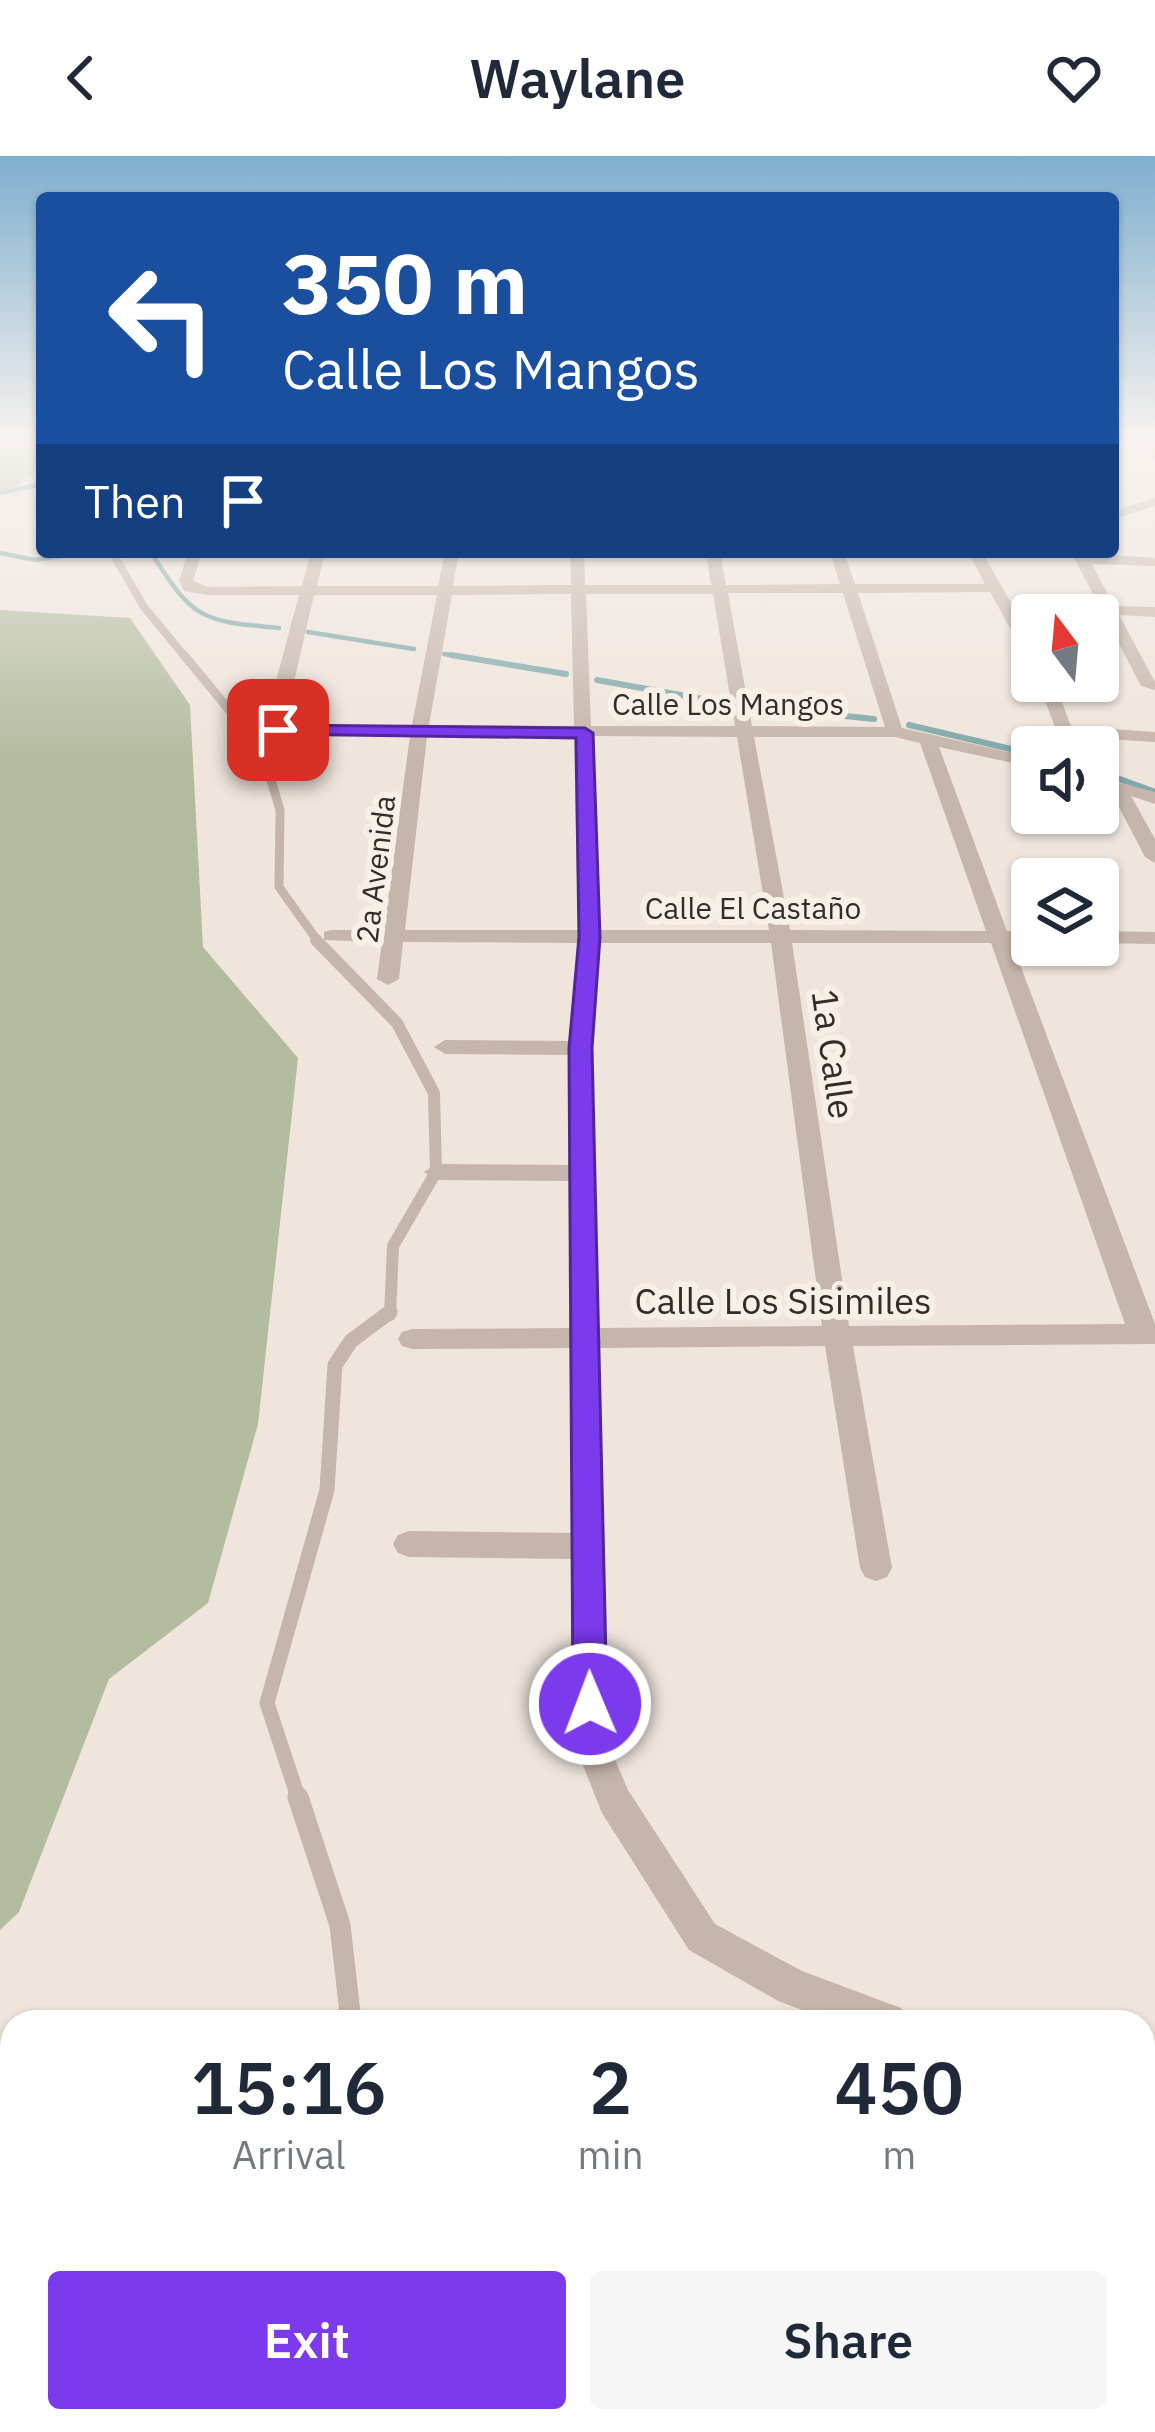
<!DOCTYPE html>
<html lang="en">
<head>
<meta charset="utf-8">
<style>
  body { margin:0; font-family:"IBM Plex Sans",sans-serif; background:#f6f6f7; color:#1f2937; height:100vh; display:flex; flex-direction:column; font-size:45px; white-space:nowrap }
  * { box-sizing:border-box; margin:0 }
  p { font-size:39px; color:#747a83 }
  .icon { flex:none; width:66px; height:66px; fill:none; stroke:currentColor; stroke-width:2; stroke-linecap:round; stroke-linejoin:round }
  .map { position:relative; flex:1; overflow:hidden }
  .panel { position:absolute; left:0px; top:1854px; width:1155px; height:423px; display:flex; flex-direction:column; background:#fff; border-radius:36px 36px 0 0; box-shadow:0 3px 9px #0004 }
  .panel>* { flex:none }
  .guide { position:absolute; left:36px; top:36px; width:1083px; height:366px; border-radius:12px; box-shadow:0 3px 9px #0004; background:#1a4fa0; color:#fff; overflow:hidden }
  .needle { width:78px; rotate:344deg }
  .buttons { position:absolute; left:1011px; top:438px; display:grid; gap:24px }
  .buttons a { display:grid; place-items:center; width:108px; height:108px; border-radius:12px; background:#fff; box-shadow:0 3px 9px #0004; font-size:60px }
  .pin { position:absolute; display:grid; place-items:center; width:102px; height:102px; color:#fff; margin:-51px; border-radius:24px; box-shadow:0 6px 18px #0006 }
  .me { position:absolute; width:132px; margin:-66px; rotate:359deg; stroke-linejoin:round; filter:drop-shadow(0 0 9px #0008) }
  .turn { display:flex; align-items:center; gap:42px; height:252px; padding:0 48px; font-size:54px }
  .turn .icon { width:156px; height:156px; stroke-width:2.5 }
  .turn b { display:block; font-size:84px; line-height:102px }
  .then { display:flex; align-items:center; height:114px; padding:0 48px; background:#0003; gap:24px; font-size:45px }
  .eta { display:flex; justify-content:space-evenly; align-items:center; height:204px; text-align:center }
  .eta b { font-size:72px; font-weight:600; line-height:84px }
  .primary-button { display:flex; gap:24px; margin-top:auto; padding:24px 48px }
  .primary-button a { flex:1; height:138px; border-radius:12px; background:#7c3aed; color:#fff; font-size:48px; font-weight:600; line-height:138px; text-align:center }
  .primary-button a+a { background:#f6f6f7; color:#1f2937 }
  header { display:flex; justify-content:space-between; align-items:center; height:156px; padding:0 48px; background:#fff; font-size:54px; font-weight:600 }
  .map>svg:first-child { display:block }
  .green { fill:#b3bc9f }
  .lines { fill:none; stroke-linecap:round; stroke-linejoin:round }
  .stream-far1 { stroke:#7fa8a8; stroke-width:4.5 }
  .stream { stroke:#7fa8a8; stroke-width:6 }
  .lane-far4 { stroke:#c5b5aa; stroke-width:8 }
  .lane-far3 { stroke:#c5b5aa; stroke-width:9 }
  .lane-far2 { stroke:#c5b5aa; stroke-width:12 }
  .lane-far1 { stroke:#c5b5aa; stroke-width:15 }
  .lane { stroke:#c5b5aa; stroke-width:21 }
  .street { fill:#c5b5aa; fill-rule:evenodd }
  .route { fill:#7c3aed; stroke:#51269a; stroke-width:3 }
  .labels { text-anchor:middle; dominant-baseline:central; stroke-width:12; stroke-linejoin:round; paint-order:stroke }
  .far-street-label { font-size:30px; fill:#342c29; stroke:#f7f0e8 }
  .street-label { font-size:36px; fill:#342c29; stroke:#f7f0e8 }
</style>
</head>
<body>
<header><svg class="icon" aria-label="back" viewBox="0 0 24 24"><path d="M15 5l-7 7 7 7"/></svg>Waylane<svg class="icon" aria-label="heart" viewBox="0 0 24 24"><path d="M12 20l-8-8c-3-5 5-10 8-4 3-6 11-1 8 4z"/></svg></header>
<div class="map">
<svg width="1155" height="2276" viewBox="0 0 1155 2276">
  <rect width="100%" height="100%" fill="#efe5dd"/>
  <!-- green -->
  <path class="green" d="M 0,282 L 42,282 L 42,312 L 7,337 L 0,337 Z
    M 0,454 L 130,462 L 190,549 L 203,791 L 298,902 L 258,1268 L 208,1447 L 109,1523 L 19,1756 L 0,1774 Z"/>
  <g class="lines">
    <!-- stream-far1 -->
    <path class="stream-far1" d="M 0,337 L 42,328
      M 151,396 C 193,464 201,465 279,472
      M 0,397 L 35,404 L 89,396
      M 308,476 L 414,493
      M 444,498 L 470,502"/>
    <!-- stream -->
    <path class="stream" d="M 451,499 L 566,518
      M 597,524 L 714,545
      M 748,550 L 874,563
      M 909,569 L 1032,598
      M 1098,615 L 1155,636"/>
    <!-- lane-far4 -->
    <path class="lane-far4" d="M 112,396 L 144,451 L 186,502"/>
    <!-- lane-far3 -->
    <path class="lane-far3" d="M 184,499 L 262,594 L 280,654 L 279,731 L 319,787"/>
    <!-- lane-far2 -->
    <path class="lane-far2" d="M 316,784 L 397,867 L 434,937 L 436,1016 L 393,1090 L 390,1159"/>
    <!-- lane-far1 -->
    <path class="lane-far1" d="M 299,1644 L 267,1547 L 327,1334 L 335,1209 L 351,1185 L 390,1156"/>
    <!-- lane -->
    <path class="lane" d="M 298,1641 L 340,1769 L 351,1866
      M 397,2265 L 397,2276"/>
    <!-- street -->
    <path class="street" d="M 1136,282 L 1149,282 L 1155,291 L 1155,303 Z
      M 1155,342 L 1155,350 L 1113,363 L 1113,355 Z
      M 188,396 L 202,396 L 193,425 L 208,431 L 302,430 L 311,396 L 325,396 L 317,430 L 438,430 L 445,396 L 459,396 L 453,430 L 571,429 L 570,396 L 584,396 L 585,429 L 711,429 L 706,396 L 720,396 L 726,429 L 840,428 L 830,396 L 844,396 L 855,428 L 985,428 L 968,396 L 982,396 L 1032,483 L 1032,502 L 1024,497 L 990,436 L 858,437 L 902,572 L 1032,601 L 1032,611 L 939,591 L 1007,775 L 1032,775 L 1032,787 L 1012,787 L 1155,1168 L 1155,1188 L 853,1190 L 892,1412 L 887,1421 L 876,1425 L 865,1421 L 860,1412 L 825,1190 L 599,1192 L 608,1587 L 628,1634 L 715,1768 L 802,1815 L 901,1852 L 907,1866 L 834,1866 L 778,1845 L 689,1794 L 602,1657 L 574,1587 L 573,1403 L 409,1401 L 398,1397 L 393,1388 L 398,1379 L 409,1375 L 572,1377 L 571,1192 L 412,1193 L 402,1190 L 398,1183 L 402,1176 L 412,1173 L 571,1172 L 570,1025 L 436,1024 L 424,1016 L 436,1008 L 570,1009 L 570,899 L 445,898 L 434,891 L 445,884 L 570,885 L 578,787 L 403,786 L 399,823 L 388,829 L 377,823 L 382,786 L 324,784 L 324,776 L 331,774 L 384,774 L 410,580 L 271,578 L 265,566 L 299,439 L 208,439 L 184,435 L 179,425 ZM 728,437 L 843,437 L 885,571 L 752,570 ZM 571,438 L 574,570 L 429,569 L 452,439 ZM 586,438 L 713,438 L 735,570 L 591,570 ZM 314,439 L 437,439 L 412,569 L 284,569 ZM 427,580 L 574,580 L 578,774 L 405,774 ZM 591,580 L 737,581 L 769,774 L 599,774 ZM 754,581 L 895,581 L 920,587 L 986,775 L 790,774 ZM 599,787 L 771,787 L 822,1170 L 599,1172 L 592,892 ZM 792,787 L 991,787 L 1125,1168 L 849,1170 Z
      M 1071,396 L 1155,402 L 1155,410 L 1092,408 L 1114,450 L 1155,451 L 1155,461 L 1119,459 L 1155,526 L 1155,534 L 1141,530 Z
      M 1038,525 L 1054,525 L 1071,570 L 1155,576 L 1155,586 L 1075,581 L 1076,591 L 1062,591 Z
      M 1102,622 L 1155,636 L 1155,648 L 1131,640 L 1155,683 L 1155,707 L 1145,701 L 1109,632 L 1099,626 Z
      M 1098,775 L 1155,776 L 1155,788 L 1098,787 Z
      M 1143,1908 L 1155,1910 L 1155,1950 L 1143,1948 Z"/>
  </g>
  <!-- sky -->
  <linearGradient id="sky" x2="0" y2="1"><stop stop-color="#7eafce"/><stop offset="0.47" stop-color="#f8f3f0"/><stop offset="1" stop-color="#f8f3f0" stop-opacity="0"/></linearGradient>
  <rect width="1155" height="601" fill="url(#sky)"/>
  <!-- route -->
  <path class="route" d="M 278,569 L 585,572 L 593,577 L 600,781 L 592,892 L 607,1548 L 602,1559 L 590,1563 L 578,1559 L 573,1548 L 569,892 L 579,781 L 576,582 L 271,578 L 269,574 Z"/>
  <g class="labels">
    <!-- far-street labels -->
    <g class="far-street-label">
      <text x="728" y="547">Calle Los Mangos</text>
      <text transform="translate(375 713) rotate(-83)">2a Avenida</text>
      <text x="753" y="751">Calle El Castaño</text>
    </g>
    <!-- street labels -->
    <g class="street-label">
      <text transform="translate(834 898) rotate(82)">1a Calle</text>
      <text x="783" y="1144">Calle Los Sisimiles</text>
    </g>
  </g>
</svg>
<div class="buttons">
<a><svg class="needle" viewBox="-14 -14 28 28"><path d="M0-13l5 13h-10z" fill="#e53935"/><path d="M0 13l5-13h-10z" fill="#747a83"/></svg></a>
<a><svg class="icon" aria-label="sound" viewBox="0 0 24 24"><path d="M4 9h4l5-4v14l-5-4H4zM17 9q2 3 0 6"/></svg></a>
<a><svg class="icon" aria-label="layers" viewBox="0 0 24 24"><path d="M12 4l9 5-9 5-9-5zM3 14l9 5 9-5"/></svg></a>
</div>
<div class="pin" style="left:278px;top:574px;background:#d93025"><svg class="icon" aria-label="arrive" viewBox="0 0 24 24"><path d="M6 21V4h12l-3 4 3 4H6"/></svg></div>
<svg class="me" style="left:590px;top:1548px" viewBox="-20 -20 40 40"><circle r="17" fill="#7c3aed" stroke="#fff" stroke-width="3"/><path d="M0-11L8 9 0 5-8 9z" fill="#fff"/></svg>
<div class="guide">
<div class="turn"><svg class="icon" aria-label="left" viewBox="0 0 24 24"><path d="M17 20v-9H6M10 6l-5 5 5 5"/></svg><div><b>350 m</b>Calle Los Mangos</div></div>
<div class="then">Then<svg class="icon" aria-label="arrive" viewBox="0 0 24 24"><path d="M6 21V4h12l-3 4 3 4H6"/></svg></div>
</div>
<section class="panel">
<div class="eta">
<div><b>15:16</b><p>Arrival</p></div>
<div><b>2</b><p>min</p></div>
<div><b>450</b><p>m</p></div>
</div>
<div class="primary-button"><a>Exit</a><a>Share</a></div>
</section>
</div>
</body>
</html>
